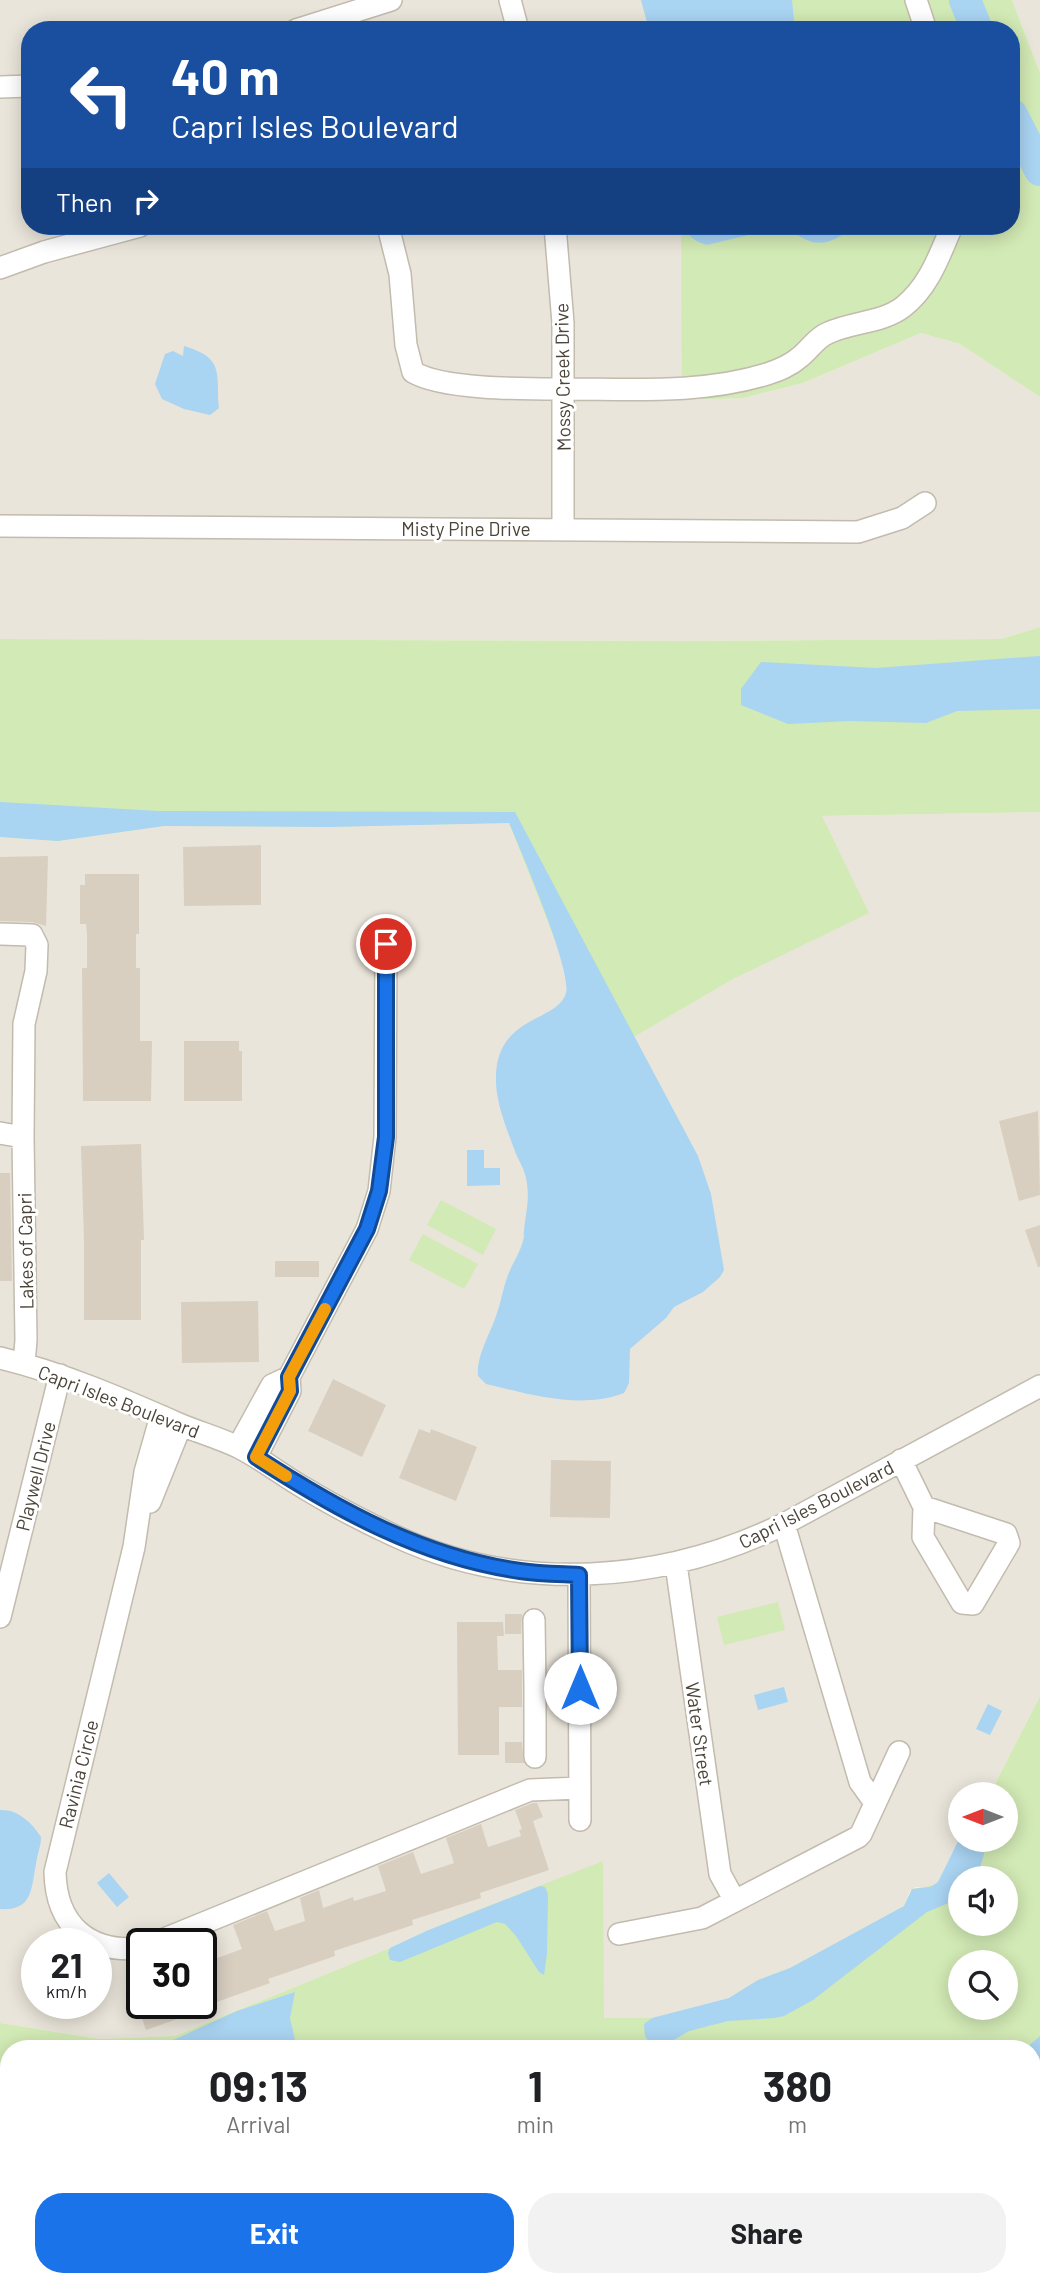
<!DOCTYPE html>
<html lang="en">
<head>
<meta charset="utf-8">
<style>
  body { margin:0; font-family:Barlow,sans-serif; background:#f2f2f2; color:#202124; height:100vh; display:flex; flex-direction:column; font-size:26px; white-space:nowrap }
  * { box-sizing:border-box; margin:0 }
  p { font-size:23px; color:#757577 }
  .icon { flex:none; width:38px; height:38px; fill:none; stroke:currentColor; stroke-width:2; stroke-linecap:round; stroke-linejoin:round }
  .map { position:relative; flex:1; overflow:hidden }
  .panel { position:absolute; left:0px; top:2040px; width:1041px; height:247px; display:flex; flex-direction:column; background:#fff; border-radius:28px 28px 0 0; box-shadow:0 4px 18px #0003 }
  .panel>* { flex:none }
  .hud { position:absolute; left:21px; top:21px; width:999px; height:214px; border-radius:28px; box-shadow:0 4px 18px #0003; background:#1a4fa0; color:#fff; overflow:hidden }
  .needle { width:46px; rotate:270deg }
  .tools { position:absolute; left:948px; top:1782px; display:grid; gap:14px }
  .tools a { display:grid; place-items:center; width:70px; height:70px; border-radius:50%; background:#fff; box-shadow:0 4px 18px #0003; font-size:35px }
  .speed { position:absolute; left:21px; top:1928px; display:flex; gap:14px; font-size:35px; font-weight:700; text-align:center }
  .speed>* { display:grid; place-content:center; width:91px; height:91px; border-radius:50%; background:#fff; box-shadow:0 4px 18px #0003; line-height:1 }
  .speed small { font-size:18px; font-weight:400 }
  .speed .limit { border:4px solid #111; border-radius:10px; background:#fff; color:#111 }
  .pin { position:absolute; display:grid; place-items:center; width:60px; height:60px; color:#fff; margin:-30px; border:4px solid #fff; border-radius:50%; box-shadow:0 2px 7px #0007 }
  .me { position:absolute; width:77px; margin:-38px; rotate:0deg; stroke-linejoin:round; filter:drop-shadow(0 0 5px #0008) }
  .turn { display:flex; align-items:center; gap:24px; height:147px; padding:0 35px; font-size:32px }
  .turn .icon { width:91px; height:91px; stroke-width:2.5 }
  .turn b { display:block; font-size:49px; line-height:60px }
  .then { display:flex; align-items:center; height:66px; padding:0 35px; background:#0003; gap:14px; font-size:26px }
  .eta { display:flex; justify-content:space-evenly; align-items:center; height:119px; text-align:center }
  .eta b { font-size:42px; font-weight:700; line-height:49px }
  .cta { display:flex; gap:14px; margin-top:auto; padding:14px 35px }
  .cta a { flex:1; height:80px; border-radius:28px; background:#1a73e8; color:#fff; font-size:28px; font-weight:700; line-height:80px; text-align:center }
  .cta a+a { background:#f2f2f2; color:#202124 }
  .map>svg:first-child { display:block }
  .residential { fill:#eae5da; fill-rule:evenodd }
  .green { fill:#d2eab5; fill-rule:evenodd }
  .water { fill:#a9d4f2 }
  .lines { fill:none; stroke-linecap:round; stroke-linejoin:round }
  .river { stroke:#a9d4f2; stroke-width:32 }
  .building { fill:#d8cfc1 }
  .minor-casing { stroke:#c2bbae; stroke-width:24 }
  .minor { stroke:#fff; stroke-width:21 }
  .route-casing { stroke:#114b97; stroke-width:18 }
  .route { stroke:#1a73e8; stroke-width:12 }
  .slow { stroke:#f59e0b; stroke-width:12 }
  .labels { text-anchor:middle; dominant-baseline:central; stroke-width:6; stroke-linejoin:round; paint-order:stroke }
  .street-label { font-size:19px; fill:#4b4439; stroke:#fff }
</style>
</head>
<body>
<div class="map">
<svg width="1040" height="2286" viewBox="0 0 1040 2286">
  <rect width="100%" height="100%" fill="#f6f3ec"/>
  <!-- residential -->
  <path class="residential" d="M 0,0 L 641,0 L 649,30 L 30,30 L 30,226 L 681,226 L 683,400 L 743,398 L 803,383 L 921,333 L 960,344 L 1040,397 L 1040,627 L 1001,639 L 686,641 L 0,639 Z
    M 1012,0 L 1040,0 L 1040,73 Z
    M 1040,812 L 1040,1696 L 990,1794 L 961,1794 L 961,1835 L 938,1882 L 930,1887 L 916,1887 L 910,1891 L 904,1906 L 790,1968 L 758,1980 L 729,1998 L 652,2018 L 603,2018 L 603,1862 L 426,1931 L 390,1948 L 175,2036 L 100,2039 L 0,2023 L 0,837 L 58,841 L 164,826 L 328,827 L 509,823 L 563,961 L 634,1037 L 735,978 L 822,816 ZM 37,1944 L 96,1944 L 96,2004 L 37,2004 ZM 142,1944 L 201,1944 L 201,2004 L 142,2004 Z
    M 9,2228 L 9,2278 L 496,2278 L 496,2286 L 0,2286 L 0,2230 Z"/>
  <!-- green -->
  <path class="green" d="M 641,0 L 1012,0 L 1040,73 L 1040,397 L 960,344 L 921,333 L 803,383 L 743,398 L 682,400 L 681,226 L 1012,226 L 1012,30 L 649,30 Z
    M 1040,627 L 1040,812 L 822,816 L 869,913 L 735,978 L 634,1037 L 563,961 L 509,823 L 328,827 L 164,826 L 58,841 L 0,837 L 0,639 L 686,641 L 1001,639 Z
    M 441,1200 L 496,1229 L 483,1255 L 427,1225 Z
    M 423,1234 L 478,1264 L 464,1289 L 409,1260 Z
    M 778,1602 L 785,1630 L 724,1645 L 717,1617 Z
    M 1040,1696 L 1040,2286 L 496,2286 L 496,2278 L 1032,2278 L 1032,2049 L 9,2049 L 9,2228 L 0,2230 L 0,2023 L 100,2039 L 175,2036 L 390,1948 L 460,1917 L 603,1861 L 604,2018 L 652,2018 L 719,2001 L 729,1998 L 758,1980 L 790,1968 L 904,1906 L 912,1889 L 935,1885 L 942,1878 L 961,1835 L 961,1839 L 1006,1839 L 1006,1794 L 990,1794 ZM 961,1878 L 1006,1878 L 1006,1923 L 961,1923 ZM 961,1962 L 1006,1962 L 1006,2007 L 961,2007 Z"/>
  <!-- water -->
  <path class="water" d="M 641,0 L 792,0 L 795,30 L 649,30 Z
    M 684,226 L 851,226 C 839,241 819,249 801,237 C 792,231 795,229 782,227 L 707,245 C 695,242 689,237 684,226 Z
    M 184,346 C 225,358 216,373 219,408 L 210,415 L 184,409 L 162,399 L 155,384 L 165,354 L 173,351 L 183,356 Z
    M 1040,656 L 1040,709 L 957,711 L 926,723 L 850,721 L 788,724 L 741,705 L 741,689 L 761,662 L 876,668 Z
    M 0,802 L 158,811 L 515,812 L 698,1156 L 711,1194 L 724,1270 L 720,1277 L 703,1292 L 674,1307 L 666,1318 L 630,1349 L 629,1383 L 624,1393 C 580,1410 529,1394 486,1384 L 478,1376 C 476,1357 490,1334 496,1316 C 501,1303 503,1288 508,1275 C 512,1264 520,1253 523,1241 C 525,1233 523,1239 524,1231 C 526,1209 531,1198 525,1174 C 523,1167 519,1161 516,1154 C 508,1132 497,1107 496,1083 C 493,1014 558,1023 566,993 C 572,970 521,851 509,823 L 328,827 L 164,826 L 58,841 L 0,837 Z
    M 467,1150 L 484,1150 L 484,1168 L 500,1168 L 500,1185 L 467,1186 Z
    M 784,1687 L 788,1702 L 758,1710 L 754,1695 Z
    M 988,1704 L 1002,1711 L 990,1735 L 976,1729 Z
    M 0,1810 C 18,1809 32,1823 41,1837 C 41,1846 37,1855 36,1864 C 31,1889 33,1911 0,1909 Z
    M 961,1835 L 961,1839 L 983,1839 L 984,1854 L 977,1878 L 961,1878 L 961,1898 L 927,1912 L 813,2000 L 784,2016 L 775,2018 L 728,2021 L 689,2031 L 672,2041 L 657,2045 L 649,2042 L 645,2036 L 644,2024 L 652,2018 L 729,1998 L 758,1980 L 790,1968 L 904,1906 L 912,1889 L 930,1887 L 938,1882 Z
    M 109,1873 L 129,1897 L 117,1907 L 97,1883 Z
    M 540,1886 L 545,1887 L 548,1894 L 547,1953 L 544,1975 L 539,1972 L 516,1936 L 505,1924 L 497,1922 L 400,1962 L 390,1960 L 388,1953 L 390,1948 L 426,1931 Z
    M 295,1992 L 290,2018 L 297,2049 L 169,2049 L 169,2042 L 237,2011 Z
    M 1040,2036 L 1040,2186 L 1033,2185 L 1032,2049 L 1025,2049 Z"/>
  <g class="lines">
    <!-- river -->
    <path class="river" d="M 965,0 L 977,30
      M 1012,115 L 1040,170"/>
  </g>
  <!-- building -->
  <path class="building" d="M 261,845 L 261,905 L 184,906 L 183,847 Z
    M 48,856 L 46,926 L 32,922 L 0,921 L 0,857 Z
    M 85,874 L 139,874 L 139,934 L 136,934 L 136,968 L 140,968 L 140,1041 L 152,1041 L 151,1101 L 83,1101 L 82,968 L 87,968 L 87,934 L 86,924 L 80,924 L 80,885 L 85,885 Z
    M 184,1041 L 239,1041 L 239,1051 L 242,1051 L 242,1101 L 184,1101 Z
    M 1038,1111 L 1040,1195 L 1019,1201 L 999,1121 Z
    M 141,1144 L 144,1240 L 141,1240 L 141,1320 L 84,1320 L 84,1242 L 81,1146 Z
    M 0,1173 L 10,1173 L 12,1281 L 0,1281 Z
    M 1040,1225 L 1040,1267 L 1038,1267 L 1025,1230 Z
    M 275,1261 L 319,1261 L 319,1277 L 275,1277 Z
    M 258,1301 L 259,1362 L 182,1363 L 181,1302 Z
    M 333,1379 L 386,1405 L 362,1457 L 308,1431 Z
    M 419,1429 L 430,1433 L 431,1429 L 477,1447 L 456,1501 L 399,1478 Z
    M 551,1460 L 611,1461 L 610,1518 L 550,1517 Z
    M 505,1614 L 522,1614 L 521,1634 L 505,1634 Z
    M 457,1622 L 503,1622 L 504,1636 L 497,1636 L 498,1670 L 522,1670 L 522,1707 L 499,1707 L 499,1755 L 458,1755 Z
    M 505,1742 L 522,1742 L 524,1763 L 505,1763 Z
    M 533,1803 L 537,1803 L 543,1817 L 533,1821 L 549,1870 L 480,1893 L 481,1898 L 412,1920 L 413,1925 L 334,1951 L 335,1956 L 268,1979 L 270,1983 L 211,2004 L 214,2006 L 146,2030 L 137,2004 L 201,2004 L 201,1964 L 242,1949 L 233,1925 L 267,1911 L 275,1931 L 305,1921 L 300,1898 L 319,1890 L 323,1908 L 353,1897 L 354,1901 L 386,1891 L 378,1866 L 413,1852 L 421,1874 L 454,1863 L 446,1838 L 481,1824 L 488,1847 L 521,1836 L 519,1830 L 522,1829 L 515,1810 Z"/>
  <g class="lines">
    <!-- minor casing -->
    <g class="minor-casing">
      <path id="minor" d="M 510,0 L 518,30
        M 916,0 L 926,30
        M 296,30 L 391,0
        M 0,87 L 30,86
        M 388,226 L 400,274 L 406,345 L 413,372 C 443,390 529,389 566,389 C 632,389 703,394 767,374 C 779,370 790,366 800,357 C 810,349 816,338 828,333 C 851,322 882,323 903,307 C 929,287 940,254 952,226
        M 555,226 L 563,323 L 563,529
        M 0,268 L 44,252 L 140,226
        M 0,526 L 858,532 L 902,518 L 925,503
        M 0,934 L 32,935 L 37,945 L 36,971 L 24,1024 L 23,1137 L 26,1340 L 24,1364
        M 0,1133 L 23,1137
        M 0,1358 C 62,1373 120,1398 179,1424 C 198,1432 219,1438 238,1447 C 262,1459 283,1476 306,1489 C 334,1506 365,1522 395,1536 C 520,1594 663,1583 784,1524 L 1040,1386
        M 238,1447 L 272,1385 L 289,1377
        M 256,1457 L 290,1391 L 289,1377 L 367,1229 L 379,1191 L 385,1137 L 386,944
        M 901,1460 L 924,1507
        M 150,1502 L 181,1425
        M 924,1507 L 1006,1534 L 1009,1543 L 973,1604 L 962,1603 L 923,1537 Z
        M 784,1524 L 860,1782 L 875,1803
        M 676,1564 L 720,1874 L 735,1901
        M 579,1575 L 580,1820
        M 0,1617 L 60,1375
        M 534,1620 L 535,1688
        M 535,1757 L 535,1688 L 580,1688
        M 619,1934 L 702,1918 L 858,1837 L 861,1834 L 899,1752
        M 152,1944 L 530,1790 L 580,1788
        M 142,1948 C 89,1954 56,1925 55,1872 L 134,1547 L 145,1472 L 161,1416"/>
    </g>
    <!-- minor -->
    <use href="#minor" class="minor"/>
  </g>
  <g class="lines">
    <!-- route casing -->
    <g class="route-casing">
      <path id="route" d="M 386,944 L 386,1137 L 379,1191 L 367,1229 L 289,1377 L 290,1391 L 256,1457 C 338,1510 422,1557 520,1571 C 540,1574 560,1574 579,1575 L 580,1688"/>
    </g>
    <!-- route -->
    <use href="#route" class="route"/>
    <!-- slow -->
    <path class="slow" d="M 286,1476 L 256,1457 L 290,1391 L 289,1377 L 325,1309"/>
  </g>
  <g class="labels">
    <!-- street labels -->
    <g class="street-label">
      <text transform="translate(562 377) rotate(-91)">Mossy Creek Drive</text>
      <text x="466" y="528">Misty Pine Drive</text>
      <text transform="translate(25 1251) rotate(-91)">Lakes of Capri</text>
      <text transform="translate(119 1401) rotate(21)">Capri Isles Boulevard</text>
      <text transform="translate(35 1476) rotate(-76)">Playwell Drive</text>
      <text transform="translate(816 1504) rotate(-27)">Capri Isles Boulevard</text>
      <text transform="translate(700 1734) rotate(82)">Water Street</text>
      <text transform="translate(78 1774) rotate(-76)">Ravinia Circle</text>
    </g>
  </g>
</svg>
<div class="tools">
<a><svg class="needle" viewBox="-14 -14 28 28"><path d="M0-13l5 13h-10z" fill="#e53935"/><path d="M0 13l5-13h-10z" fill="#757577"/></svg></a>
<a><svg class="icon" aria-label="sound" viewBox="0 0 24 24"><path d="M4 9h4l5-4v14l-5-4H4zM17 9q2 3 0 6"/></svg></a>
<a><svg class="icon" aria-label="search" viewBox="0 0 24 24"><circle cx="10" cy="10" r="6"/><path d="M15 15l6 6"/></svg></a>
</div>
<div class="speed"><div>21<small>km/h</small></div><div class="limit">30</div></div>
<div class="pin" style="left:386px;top:944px;background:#d93025"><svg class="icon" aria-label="arrive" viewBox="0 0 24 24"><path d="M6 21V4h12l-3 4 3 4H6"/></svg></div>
<svg class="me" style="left:580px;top:1688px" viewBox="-20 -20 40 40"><circle r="19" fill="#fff"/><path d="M0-13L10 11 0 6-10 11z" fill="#1a73e8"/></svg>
<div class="hud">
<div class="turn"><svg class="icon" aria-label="left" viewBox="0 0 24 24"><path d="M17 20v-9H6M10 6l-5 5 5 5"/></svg><div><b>40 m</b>Capri Isles Boulevard</div></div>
<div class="then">Then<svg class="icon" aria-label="right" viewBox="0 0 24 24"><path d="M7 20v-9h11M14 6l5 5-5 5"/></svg></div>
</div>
<section class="panel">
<div class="eta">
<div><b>09:13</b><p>Arrival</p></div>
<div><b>1</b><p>min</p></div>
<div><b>380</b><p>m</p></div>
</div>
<div class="cta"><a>Exit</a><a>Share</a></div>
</section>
</div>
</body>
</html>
